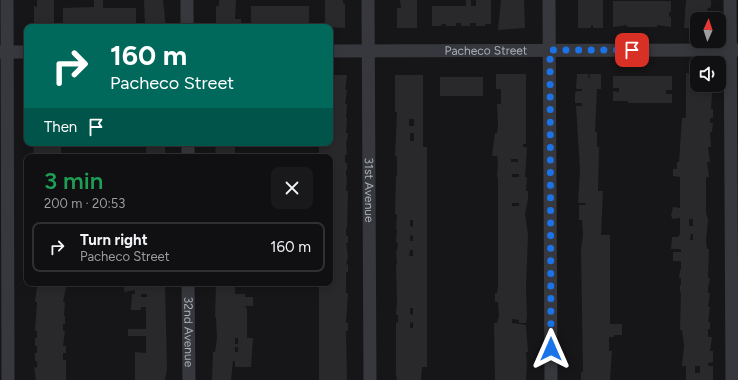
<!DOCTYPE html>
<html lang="en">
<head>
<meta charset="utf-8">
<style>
  body { margin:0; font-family:Figtree,sans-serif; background:#19191b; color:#f1f3f6; height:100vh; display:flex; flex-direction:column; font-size:15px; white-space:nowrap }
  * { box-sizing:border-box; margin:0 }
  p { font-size:13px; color:#9c9d9f }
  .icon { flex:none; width:22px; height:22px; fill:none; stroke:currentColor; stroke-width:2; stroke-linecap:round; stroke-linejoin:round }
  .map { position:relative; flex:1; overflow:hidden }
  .side { position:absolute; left:24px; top:154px; width:309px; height:132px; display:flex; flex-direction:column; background:#101012; border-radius:8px; box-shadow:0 2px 10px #0003,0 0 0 1px #303032 }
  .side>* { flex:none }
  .guide { position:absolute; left:24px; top:24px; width:309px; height:122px; border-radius:8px; box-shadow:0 2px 10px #0003,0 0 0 1px #303032; background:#00695c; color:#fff; overflow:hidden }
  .needle { width:26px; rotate:3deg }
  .fabs { position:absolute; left:690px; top:12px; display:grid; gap:8px }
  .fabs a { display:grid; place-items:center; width:36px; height:36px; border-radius:8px; background:#101012; box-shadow:0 2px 10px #0003,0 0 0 1px #303032; font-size:20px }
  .pin { position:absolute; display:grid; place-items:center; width:34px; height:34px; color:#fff; margin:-17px; border-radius:8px; box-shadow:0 2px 6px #0006 }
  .me { position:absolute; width:44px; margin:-22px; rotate:0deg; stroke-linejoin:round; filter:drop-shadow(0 0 3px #0008) }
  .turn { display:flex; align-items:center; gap:14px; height:84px; padding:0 20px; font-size:18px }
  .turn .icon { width:52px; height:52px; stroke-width:2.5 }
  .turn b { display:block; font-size:28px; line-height:34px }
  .then { display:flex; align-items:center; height:38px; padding:0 20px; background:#0003; gap:8px; font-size:15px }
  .round { display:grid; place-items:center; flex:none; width:42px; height:42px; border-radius:8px; background:#19191b }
  .headline { display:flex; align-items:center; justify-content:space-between; height:68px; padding:0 20px }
  h1 { font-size:24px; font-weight:600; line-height:30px; color:#1e9e55 }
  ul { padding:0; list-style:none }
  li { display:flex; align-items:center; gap:12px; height:50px; margin:0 8px 6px; padding:0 12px; border:2px solid #303032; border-radius:8px }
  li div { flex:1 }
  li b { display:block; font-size:15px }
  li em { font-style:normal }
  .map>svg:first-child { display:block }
  .building { fill:#29292c; fill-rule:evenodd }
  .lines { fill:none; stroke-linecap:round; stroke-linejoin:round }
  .minor { stroke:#37383d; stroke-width:13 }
  .route { stroke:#1a73e8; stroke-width:7; stroke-dasharray:0 12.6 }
  .labels { text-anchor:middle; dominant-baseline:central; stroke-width:4; stroke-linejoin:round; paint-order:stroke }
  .street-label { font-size:12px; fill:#a8adb8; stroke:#111113 }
</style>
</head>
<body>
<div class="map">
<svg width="738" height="380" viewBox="0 0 738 380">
  <rect width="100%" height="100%" fill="#161618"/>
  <!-- building -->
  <path class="building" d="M 37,0 L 54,0 L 54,27 L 34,27 L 34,6 L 37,7 Z
    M 94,0 L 103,0 L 103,8 L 136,8 L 136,25 L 130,25 L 130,27 L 116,25 L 116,27 L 101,25 L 101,27 L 92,27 L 92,25 L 77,27 L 77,25 L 72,25 L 72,27 L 63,27 L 63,8 L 94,7 Z
    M 144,0 L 163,0 L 166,27 L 145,27 Z
    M 219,0 L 236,0 L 235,19 L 241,19 L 241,26 L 216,27 L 216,6 L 219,6 Z
    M 325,0 L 343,0 L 343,3 L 345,4 L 345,28 L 325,27 Z
    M 400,0 L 417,0 L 417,28 L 397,28 L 397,8 L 401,8 Z
    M 466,0 L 471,0 L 471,6 L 476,6 L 476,0 L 491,0 L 491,24 L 485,24 L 485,26 L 476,26 L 476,23 L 470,23 L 470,26 L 461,26 L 461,23 L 456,23 L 456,26 L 446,26 L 446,24 L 442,24 L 441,26 L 432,26 L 432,6 L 466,6 Z
    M 501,0 L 524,0 L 525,28 L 498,30 Z
    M 578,0 L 603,0 L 603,28 L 593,28 L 593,25 L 591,25 L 591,28 L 578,28 Z
    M 686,0 L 711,0 L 711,7 L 707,9 L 707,13 L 710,13 L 710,19 L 697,19 L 697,28 L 684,28 Z
    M 613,1 L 671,1 L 671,12 L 669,12 L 669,17 L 671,16 L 671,27 L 657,25 L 657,27 L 627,27 L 627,25 L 613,27 Z
    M 251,6 L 309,6 L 309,24 L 304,24 L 304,27 L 294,27 L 294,24 L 290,24 L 289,27 L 280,27 L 280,24 L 274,24 L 274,27 L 265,27 L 266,25 L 260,25 L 260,27 L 251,27 Z
    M 686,73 L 697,74 L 697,85 L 711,85 L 712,95 L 711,109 L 713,109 L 713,118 L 710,118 L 710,123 L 713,123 L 712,132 L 710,132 L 711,147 L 708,147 L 710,162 L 707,162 L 709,177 L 706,177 L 706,212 L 708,220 L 706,241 L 707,249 L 709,249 L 708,278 L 710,278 L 709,285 L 708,285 L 708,293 L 710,293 L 708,307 L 710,307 L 708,322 L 710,322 L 710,329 L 708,329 L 708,337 L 712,337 L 710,351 L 713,351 L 713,362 L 708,363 L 708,366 L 713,366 L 713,380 L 686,380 L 686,366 L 682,366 L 684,345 L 682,330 L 680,330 L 681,293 L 680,292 L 680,285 L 681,285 L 681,278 L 679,278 L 680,270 L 681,270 L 681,261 L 673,261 L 673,252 L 681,252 L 681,249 L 671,249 L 672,237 L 678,237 L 680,234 L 680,218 L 673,219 L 671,216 L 673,207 L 680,208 L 680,177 L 673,176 L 673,169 L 677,169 L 677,162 L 679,162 L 682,118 L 686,118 ZM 689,219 L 693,219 L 693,226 L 689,226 ZM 691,234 L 693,234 L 693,240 L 690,240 ZM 695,366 L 700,366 L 700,373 L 695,373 Z
    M 496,74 L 526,74 L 526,144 L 523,144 L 523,147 L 527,147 L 525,177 L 527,177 L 526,191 L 528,191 L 528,199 L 525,214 L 528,235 L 526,287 L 527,316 L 526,323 L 519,323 L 519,320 L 512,319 L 512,323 L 526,325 L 528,352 L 526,352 L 527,366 L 526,380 L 495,380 L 494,323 L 497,323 L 499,316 L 498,302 L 495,302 L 495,293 L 497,293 L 498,286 L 498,177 L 497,177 L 498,162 L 497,156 L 492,156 L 493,147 L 495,133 L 497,133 L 498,126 L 497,104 L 501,104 L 501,89 L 496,89 ZM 511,159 L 518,159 L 518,162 L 511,162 ZM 512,174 L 519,174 L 519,177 L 512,177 ZM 512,203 L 519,203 L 519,206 L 512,206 Z
    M 577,74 L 589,74 L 588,78 L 590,78 L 590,74 L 601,74 L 601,89 L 597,89 L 595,132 L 597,132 L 597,147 L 599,147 L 598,191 L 603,191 L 601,235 L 610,235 L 610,324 L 622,324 L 622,335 L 614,335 L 614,337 L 609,337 L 609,351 L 612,351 L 610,380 L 581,380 L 581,372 L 583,372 L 581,249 L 583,235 L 582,220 L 579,220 L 579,205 L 586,205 L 585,203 L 578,203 L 580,170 L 576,106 L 582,106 L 582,103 L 575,103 L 575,93 L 577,91 L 582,91 L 582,89 L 576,89 Z
    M 330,75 L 347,75 L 345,90 L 347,90 L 345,104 L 347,104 L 346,118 L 347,118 L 346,133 L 348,133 L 347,141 L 346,141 L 347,155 L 345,155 L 345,163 L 347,163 L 347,170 L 346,170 L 346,177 L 347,177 L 346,191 L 348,191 L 347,228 L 346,228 L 346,236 L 348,236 L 348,243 L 346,243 L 348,257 L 346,265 L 348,264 L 348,272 L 346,272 L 346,293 L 348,293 L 346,323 L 348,323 L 348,331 L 346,331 L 347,380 L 319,380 L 319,283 L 330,283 L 330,157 L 319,157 L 319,146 L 311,146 L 311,143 L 330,143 Z
    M 395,75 L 423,75 L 423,147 L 427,147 L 427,367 L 422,367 L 421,380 L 397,380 L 396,374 L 396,322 L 398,323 L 398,315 L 396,315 L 397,301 L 396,264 L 397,264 L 396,250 L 397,250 L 398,243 L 396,242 L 397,229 L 396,229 L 397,214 L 395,214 L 396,176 L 397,176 L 397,156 L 395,156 L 397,112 L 395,112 ZM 409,119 L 414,119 L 414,126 L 409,126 ZM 410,133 L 414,133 L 414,141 L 410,141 ZM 410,220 L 413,220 L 413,227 L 410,226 ZM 410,235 L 413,236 L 413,241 L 410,241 ZM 410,250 L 413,250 L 413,256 L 409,256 ZM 410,308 L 413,308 L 413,315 L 410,314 ZM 413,322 L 413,328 L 410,328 L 410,323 Z
    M 613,76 L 672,76 L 672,90 L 666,90 L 666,94 L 672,94 L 672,103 L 628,103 L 628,101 L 613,101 L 613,91 L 619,92 L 619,88 L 613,88 Z
    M 440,77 L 483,77 L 483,96 L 440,96 Z
    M 33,143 L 61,143 L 61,157 L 34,157 Z
    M 146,143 L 165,143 L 165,157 L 146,157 Z
    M 216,143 L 235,143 L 235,157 L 215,157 Z
    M 35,283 L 63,283 L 63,287 L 66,287 L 63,302 L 65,302 L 64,316 L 65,316 L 65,324 L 63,324 L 63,331 L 65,331 L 63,346 L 66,346 L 66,353 L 63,353 L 63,360 L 66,360 L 66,380 L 36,380 L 34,367 L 37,368 L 37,361 L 35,361 L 35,353 L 37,353 L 37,346 L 35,346 L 35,338 L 37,338 L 37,331 L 35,331 L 37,302 L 35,302 L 37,287 L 35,287 Z
    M 124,283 L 165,283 L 167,368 L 165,380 L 135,380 L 135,352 L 146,353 L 146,336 L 128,336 L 128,329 L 146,329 L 146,307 L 141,307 L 141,310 L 131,310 L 132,294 L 135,294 L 135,290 L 124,292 ZM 141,294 L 147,294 L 147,297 L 141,297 Z
    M 216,283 L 235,283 L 235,294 L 245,294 L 245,297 L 253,297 L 253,306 L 245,306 L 247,309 L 247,338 L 253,338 L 251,367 L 235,367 L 235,361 L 233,361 L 231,380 L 212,380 L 213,352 L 215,352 L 217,338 L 216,317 L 215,317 ZM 235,338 L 238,338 L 238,344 L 235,344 ZM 235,347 L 238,347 L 238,352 L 235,352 Z"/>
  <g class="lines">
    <!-- minor -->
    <g class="minor">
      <path d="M 7,0 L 8,380"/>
      <path d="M 187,0 L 187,27"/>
      <path id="s1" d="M 368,0 L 370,380"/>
      <path d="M 549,0 L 551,380"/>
      <path d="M 730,0 L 732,380"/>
      <path id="s2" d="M 330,51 L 738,50"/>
      <path d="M 0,52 L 27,52"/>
      <path d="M 188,143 L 188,157"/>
      <path id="s3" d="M 188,283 L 189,380"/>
    </g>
  </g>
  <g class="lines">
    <!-- route -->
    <path class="route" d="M 551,349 L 550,50 L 632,50"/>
  </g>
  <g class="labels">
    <!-- street labels -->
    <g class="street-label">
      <text stroke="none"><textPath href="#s2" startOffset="156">Pacheco Street</textPath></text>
      <text stroke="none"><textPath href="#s1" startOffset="190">31st Avenue</textPath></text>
      <text stroke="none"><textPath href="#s3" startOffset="49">32nd Avenue</textPath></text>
    </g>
  </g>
</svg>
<div class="fabs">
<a><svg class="needle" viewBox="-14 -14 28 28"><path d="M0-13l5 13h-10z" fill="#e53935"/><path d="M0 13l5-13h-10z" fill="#9c9d9f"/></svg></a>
<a><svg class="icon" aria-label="sound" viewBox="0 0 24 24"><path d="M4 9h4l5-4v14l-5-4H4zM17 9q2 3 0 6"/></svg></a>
</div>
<div class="pin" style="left:632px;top:50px;background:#d93025"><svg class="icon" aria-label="arrive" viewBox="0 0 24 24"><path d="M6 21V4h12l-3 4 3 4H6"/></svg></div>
<svg class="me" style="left:551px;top:349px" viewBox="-20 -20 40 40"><path d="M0-17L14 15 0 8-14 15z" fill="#1a73e8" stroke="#fff" stroke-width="4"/></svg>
<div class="guide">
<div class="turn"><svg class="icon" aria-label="right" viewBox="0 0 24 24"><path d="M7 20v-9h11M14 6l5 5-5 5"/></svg><div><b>160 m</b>Pacheco Street</div></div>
<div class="then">Then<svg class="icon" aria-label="arrive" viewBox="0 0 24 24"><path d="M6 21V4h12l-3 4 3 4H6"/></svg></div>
</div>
<section class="side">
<div class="headline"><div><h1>3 min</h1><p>200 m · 20:53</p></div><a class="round"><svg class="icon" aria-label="close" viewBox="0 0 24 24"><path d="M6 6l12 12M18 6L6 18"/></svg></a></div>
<ul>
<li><svg class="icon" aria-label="right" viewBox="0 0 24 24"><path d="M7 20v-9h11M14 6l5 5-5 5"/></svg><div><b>Turn right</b><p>Pacheco Street</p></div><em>160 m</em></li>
</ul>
</section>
</div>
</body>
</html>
